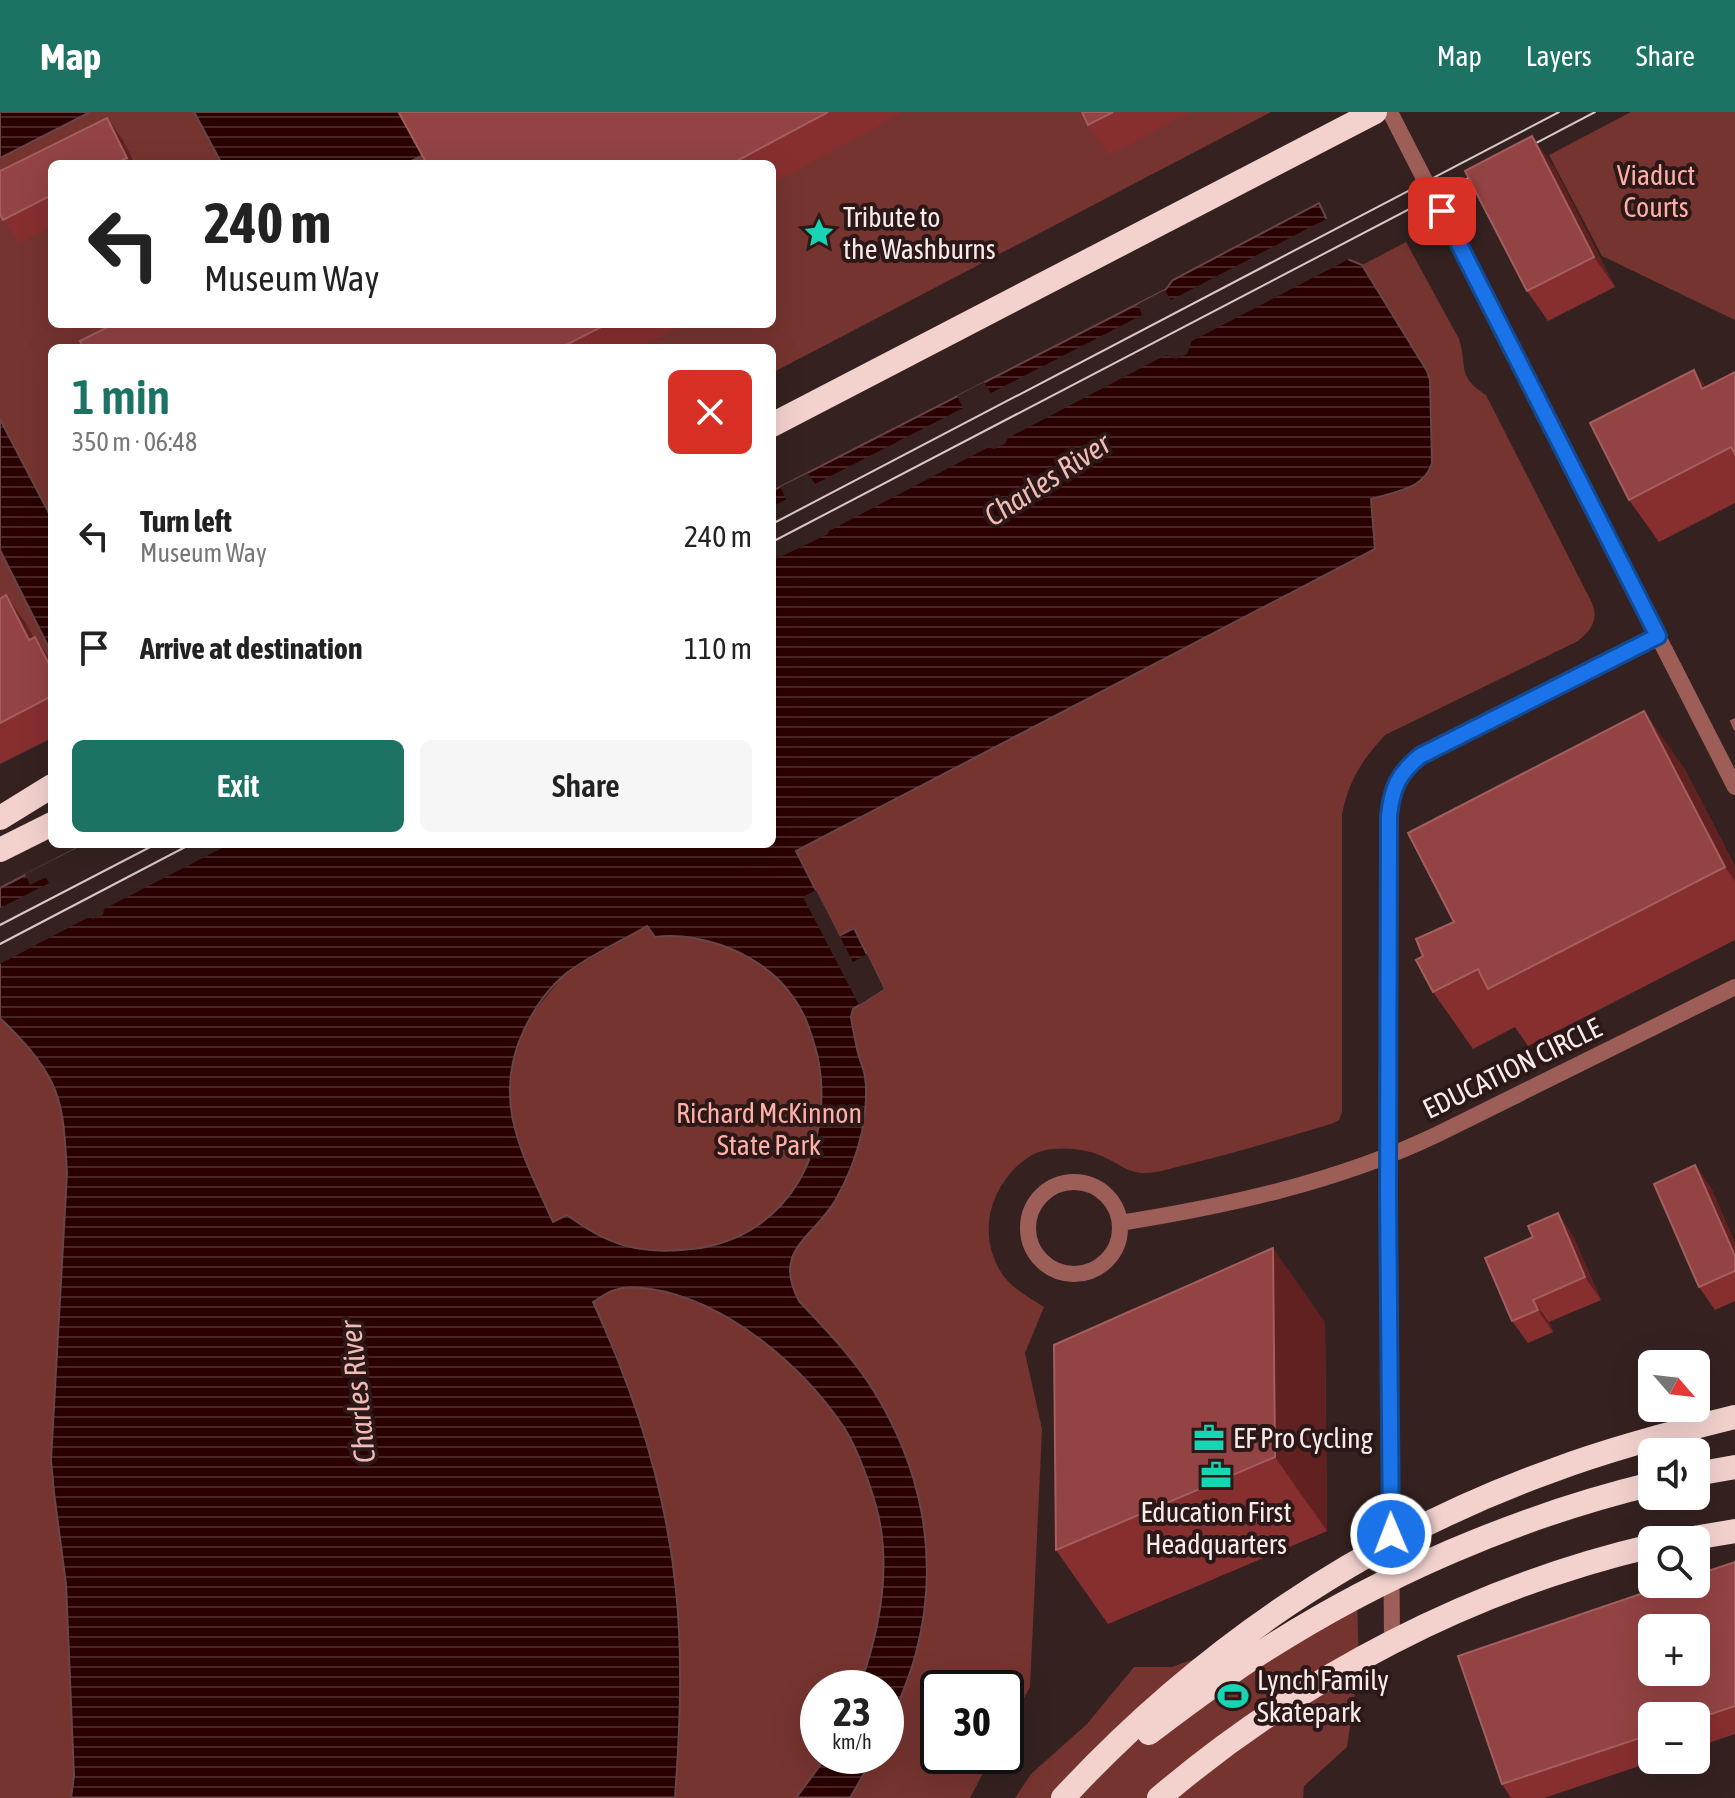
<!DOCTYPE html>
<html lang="en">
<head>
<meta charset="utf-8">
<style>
  body { margin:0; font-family:"Asap Condensed",sans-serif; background:#f6f6f6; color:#222; height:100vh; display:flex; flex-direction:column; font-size:30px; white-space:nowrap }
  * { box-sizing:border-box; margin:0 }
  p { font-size:26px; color:#767676 }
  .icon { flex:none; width:44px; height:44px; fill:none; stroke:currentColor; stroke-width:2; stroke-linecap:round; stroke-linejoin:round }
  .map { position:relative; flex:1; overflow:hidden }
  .side { position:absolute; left:48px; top:232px; width:728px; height:504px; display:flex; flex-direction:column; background:#fff; border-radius:12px; box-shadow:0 8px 32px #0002 }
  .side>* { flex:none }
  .banner { position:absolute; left:48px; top:48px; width:728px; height:168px; border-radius:12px; box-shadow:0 8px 32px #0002; background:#fff; color:#222; overflow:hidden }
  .needle { width:52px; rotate:118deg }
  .controls { position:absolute; left:1638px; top:1238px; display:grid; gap:16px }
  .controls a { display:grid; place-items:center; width:72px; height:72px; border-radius:12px; background:#fff; box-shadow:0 8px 32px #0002; font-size:40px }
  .speed { position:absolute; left:800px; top:1558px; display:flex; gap:16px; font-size:40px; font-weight:700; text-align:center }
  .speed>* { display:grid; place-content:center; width:104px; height:104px; border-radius:50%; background:#fff; box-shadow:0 8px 32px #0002; line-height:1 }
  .speed small { font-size:20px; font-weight:400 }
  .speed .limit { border:4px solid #111; border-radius:12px; background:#fff; color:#111 }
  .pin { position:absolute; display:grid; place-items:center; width:68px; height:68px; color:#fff; margin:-34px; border-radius:16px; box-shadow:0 4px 12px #0006 }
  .me { position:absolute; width:88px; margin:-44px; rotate:359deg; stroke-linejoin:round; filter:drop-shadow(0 0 6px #0008) }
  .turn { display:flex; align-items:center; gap:28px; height:168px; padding:0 24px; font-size:36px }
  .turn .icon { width:104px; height:104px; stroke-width:2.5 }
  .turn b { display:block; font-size:56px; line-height:68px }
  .round { display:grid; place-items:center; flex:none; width:84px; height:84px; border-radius:12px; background:#f6f6f6 }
  .summary { display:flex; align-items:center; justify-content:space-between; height:136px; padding:0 24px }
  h1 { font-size:48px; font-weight:600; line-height:60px; color:#1d7363 }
  .action { display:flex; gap:16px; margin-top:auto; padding:16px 24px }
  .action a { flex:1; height:92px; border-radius:12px; background:#1d7363; color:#fff; font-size:32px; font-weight:600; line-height:92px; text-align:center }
  .action a+a { background:#f6f6f6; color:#222 }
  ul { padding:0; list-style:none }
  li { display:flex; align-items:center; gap:24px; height:112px; padding:0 24px }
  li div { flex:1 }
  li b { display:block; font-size:30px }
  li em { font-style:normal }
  header { display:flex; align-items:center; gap:48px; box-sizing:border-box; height:112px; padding:0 40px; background:#1d7363; color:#fff }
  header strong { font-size:38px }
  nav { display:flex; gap:44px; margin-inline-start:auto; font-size:28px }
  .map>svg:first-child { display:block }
  .green { fill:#763430; fill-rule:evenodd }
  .water { fill:url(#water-rules); stroke:#684647; stroke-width:2; fill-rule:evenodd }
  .pier { fill:#352220 }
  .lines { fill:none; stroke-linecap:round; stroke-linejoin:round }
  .street { stroke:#9e5e58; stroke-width:16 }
  .highway { stroke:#f3d2ce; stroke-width:24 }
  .tram { stroke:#d7c9c7; stroke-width:2 }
  .highway-bridge { stroke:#f3d2ce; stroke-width:24 }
  .wall { fill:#872f2f }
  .shaded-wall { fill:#612121 }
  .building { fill:#934343; stroke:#a35e5d; stroke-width:2; fill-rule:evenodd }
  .route-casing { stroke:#114b97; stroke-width:20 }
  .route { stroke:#1a73e8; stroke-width:14 }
  .labels { text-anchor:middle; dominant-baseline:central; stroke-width:8; stroke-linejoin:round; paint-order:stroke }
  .park-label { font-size:28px; fill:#ffafa7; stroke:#2b1817 }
  .poi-label { font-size:28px; fill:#f8ebe9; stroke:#2b1817; text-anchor:start }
  .street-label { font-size:28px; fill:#f8ebe9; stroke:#2b1817 }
  .water-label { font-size:30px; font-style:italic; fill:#f1bbb5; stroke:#2b1817 }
</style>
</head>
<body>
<header>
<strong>Map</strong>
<nav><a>Map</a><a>Layers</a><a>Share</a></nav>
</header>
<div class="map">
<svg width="1735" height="1686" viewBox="0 0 1735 1686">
  <defs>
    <pattern id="water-rules" width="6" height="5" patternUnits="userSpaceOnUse" patternTransform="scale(2)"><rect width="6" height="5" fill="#2b0001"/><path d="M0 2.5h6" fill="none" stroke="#4a2526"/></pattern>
  </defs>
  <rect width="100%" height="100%" fill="#352220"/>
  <!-- green -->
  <path class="green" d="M 90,0 L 194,0 L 222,52 L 52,52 L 52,212 L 772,212 L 772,52 L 405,52 L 426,42 L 479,0 L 1271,0 L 772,261 L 772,236 L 52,236 L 52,407 L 0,307 L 0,46 Z
    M 1631,0 L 1735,0 L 1735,208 L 1602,144 L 1549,43 Z
    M 1406,130 L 1459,227 C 1468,255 1456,264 1486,283 L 1591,489 C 1600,507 1591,520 1576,530 L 1385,623 C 1362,648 1349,668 1342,702 L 1342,1000 L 1339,1008 L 1331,1012 C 1284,1026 1237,1040 1189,1052 C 1175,1055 1157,1062 1141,1061 C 1128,1060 1119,1052 1108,1047 C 1089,1037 1063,1034 1042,1039 C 1033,1041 1023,1049 1016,1055 C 989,1082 980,1120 998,1155 C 1007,1174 1027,1184 1044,1195 L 1025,1241 L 1042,1317 L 1030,1575 L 1006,1619 L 1006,1576 L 938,1576 L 938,1644 L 992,1644 L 970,1686 L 675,1686 L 680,1619 L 676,1477 L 662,1387 L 649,1338 L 617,1242 L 553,1110 L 522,1041 L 513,1014 L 509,992 L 510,969 L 514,947 L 521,925 L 531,904 L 562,865 L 585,850 L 1371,387 C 1393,380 1425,376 1432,351 L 1430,268 L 1427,259 L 1362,153 ZM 818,1576 L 886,1576 L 886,1644 L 818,1644 Z
    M 0,438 L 52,542 L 52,626 L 0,652 Z
    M 0,906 C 19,924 39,945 51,969 C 65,996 65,1031 67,1061 L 51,1348 L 54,1381 L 66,1472 L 74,1664 L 71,1686 L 0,1686 Z
    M 1357,1488 L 1359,1552 L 1347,1635 L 1304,1674 L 1303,1686 L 1015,1686 L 1031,1662 L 1087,1612 L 1134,1555 L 1172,1555 Z"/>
  <!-- water -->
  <path class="water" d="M 0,0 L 90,0 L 0,46 Z
    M 194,0 L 479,0 L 426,42 L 405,52 L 222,52 Z
    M 1319,91 L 1345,146 L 1362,153 L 1427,259 L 1430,268 L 1432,351 C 1425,377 1394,380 1371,387 L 1375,437 L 796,739 L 839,824 L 854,816 L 884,877 L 853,897 L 851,905 C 853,917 855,929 858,941 C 860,949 864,957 865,965 C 868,983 865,1003 862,1020 C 857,1043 847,1068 835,1089 C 812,1127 772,1138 799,1189 C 823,1215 850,1242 870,1273 C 922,1354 941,1447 916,1541 C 909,1568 897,1595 886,1621 L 886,1576 L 859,1576 C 879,1521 891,1459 878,1402 C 872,1377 858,1338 845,1317 C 803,1254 727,1189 651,1177 C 640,1175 625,1174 615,1178 C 607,1180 600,1186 593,1190 C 635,1281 666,1377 676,1478 C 683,1547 680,1617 675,1686 L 71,1686 L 74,1664 L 66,1472 L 54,1381 L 51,1348 L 67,1061 C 65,1031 65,996 51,969 C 39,945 19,924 0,906 L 0,776 L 85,732 L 772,732 L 772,379 L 1165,178 L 1173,168 ZM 647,814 L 655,825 C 677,822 700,826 721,833 C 747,842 774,859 790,881 C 805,900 811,920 817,942 C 837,1032 790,1126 692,1137 C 640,1143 609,1134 567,1103 L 553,1110 C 524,1044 490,990 524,918 C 533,899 547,878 563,864 C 588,844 620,830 647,814 Z
    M 0,307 L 52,407 L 52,542 L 0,438 Z
    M 827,1644 L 874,1644 L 850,1686 L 796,1686 Z"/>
  <!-- pier -->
  <path class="pier" d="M 1330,105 L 1348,144 L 1353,145 L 1192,229 L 1187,242 L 1176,247 L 1166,243 L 1008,326 L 1005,332 L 994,337 L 989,335 L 829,419 L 828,422 L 772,449 L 772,395 L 786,387 L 780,375 L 808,361 L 815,372 L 963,296 L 957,284 L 984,270 L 991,281 L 1142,203 L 1138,192 L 1165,178 L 1171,188 Z
    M 85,732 L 230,732 L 104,797 L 103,803 L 93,807 L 89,805 L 0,852 L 0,796 L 49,771 L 46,765 L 30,773 L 25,762 Z
    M 816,778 L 853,850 L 867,842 L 884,877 L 859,893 L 803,785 Z"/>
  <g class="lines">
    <!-- street -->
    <path class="street" d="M 1390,0 L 1735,675
      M1028 1116a46 46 0 1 1 92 0a46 46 0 1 1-92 0Z
      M 1120,1111 C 1227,1094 1337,1070 1436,1023 L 1735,875
      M 1392,1523 L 1388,1082 L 1389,704 C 1392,677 1398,662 1420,644 L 1658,524"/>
    <!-- highway -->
    <path class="highway" d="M 772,313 L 1375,0
      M 0,706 L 52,674
      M 0,738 L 52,712
      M 1696,1362 L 1735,1355
      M 1682,1428 L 1735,1419
      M 1159,1686 C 1300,1566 1472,1476 1652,1434"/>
    <!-- tram -->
    <path class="tram" d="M 1517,41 L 1595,0
      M 772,412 L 1559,0
      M 772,430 L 1488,56
      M 0,813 L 156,732
      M 0,832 L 191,732"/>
    <!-- highway-bridge -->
    <path class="highway-bridge" d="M 1149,1621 C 1186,1593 1223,1565 1262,1540 C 1380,1464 1516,1405 1652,1372
      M 1063,1686 C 1199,1539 1364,1426 1554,1358 C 1613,1336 1674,1320 1735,1305"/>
  </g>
  <!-- wall -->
  <path class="wall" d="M 401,0 L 903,0 L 772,72 L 772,52 L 427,52 Z
    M 1082,0 L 1190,0 L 1109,43 L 1088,13 Z
    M 107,6 L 123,28 L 135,52 L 52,52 L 52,114 L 19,131 L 0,102 L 0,59 Z
    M 1553,54 L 1615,175 L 1548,209 L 1527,179 Z
    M 112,212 L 685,212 L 639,236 L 84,236 L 112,213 Z
    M 1735,260 L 1735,391 L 1659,430 L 1629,388 L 1705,275 Z
    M 0,487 L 27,513 L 34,526 L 35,525 L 52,550 L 52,625 L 0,651 Z
    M 1684,656 L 1735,754 L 1735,828 L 1528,934 L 1515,915 L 1473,937 L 1433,880 L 1423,844 L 1454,810 Z
    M 1695,1053 L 1711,1076 L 1735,1131 L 1735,1189 L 1715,1198 L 1699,1175 Z
    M 1573,1124 L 1601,1188 L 1549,1210 L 1553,1220 L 1528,1231 L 1512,1209 L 1533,1125 Z
    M 1325,1210 L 1327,1419 L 1108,1512 L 1056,1438 Z
    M 1735,1450 L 1735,1622 L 1696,1635 L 1696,1604 L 1652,1604 L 1652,1648 L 1657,1648 L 1544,1686 L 1511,1686 L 1502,1672 Z"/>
  <!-- shaded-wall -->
  <path class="shaded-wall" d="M 107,6 L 123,28 L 135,52 L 132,52 L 127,46 Z
    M 1532,24 L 1553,54 L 1615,175 L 1594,145 Z
    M 1694,258 L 1724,301 L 1702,277 Z
    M 6,483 L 27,513 L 50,557 L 29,528 Z
    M 35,525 L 52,550 L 52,558 Z
    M 1644,599 L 1684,656 L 1735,754 L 1735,769 L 1725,755 Z
    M 1695,1053 L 1711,1076 L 1735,1131 L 1735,1144 Z
    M 1558,1101 L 1573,1124 L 1601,1188 L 1585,1165 Z
    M 1273,1136 L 1325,1210 L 1327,1419 L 1275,1345 Z
    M 1533,1188 L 1549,1210 L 1553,1220 L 1538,1198 Z"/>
  <!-- building -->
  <path class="building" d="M 401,0 L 828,0 L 731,52 L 427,52 L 399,1 Z
    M 1082,0 L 1113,0 L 1088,13 Z
    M 107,6 L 127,46 L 114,52 L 52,52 L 52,83 L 3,108 L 0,102 L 0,59 Z
    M 1532,24 L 1594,145 L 1527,179 L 1465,59 Z
    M 112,212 L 607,212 L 560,236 L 84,236 L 80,229 L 112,213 Z
    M 1694,258 L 1702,277 L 1735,260 L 1735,342 L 1731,335 L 1629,388 L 1590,311 Z
    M 6,483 L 29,528 L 35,525 L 52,558 L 52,584 L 0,611 L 0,487 Z
    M 1644,599 L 1725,755 L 1488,877 L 1478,857 L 1433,880 L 1416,848 L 1423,844 L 1416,827 L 1454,810 L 1408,721 Z
    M 1735,607 L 1735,618 L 1731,609 Z
    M 1695,1053 L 1735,1144 L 1735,1159 L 1699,1175 L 1654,1072 Z
    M 1558,1101 L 1585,1165 L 1533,1188 L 1538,1198 L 1512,1209 L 1485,1146 L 1533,1125 L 1528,1114 Z
    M 1273,1136 L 1275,1345 L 1056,1438 L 1054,1233 Z
    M 1735,1450 L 1735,1594 L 1696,1607 L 1696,1604 L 1652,1604 L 1652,1622 L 1502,1672 L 1458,1544 L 1670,1472 L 1696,1472 L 1696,1463 ZM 1652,1516 L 1696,1516 L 1696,1560 L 1652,1560 Z"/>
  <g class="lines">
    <!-- route casing -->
    <g class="route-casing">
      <path id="route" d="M 1391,1422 L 1388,1082 L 1389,704 C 1392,676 1398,662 1420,644 L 1658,524 L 1442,99"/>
    </g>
    <!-- route -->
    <use href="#route" class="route"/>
  </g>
  <!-- icons -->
  <defs>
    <g id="sight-bare" transform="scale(2.4)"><path d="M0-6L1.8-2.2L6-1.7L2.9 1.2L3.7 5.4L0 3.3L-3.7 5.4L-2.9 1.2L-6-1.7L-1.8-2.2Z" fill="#17d5b3" stroke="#2b1817" stroke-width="2.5" paint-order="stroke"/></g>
    <g id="office-bare" transform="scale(2.4)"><path d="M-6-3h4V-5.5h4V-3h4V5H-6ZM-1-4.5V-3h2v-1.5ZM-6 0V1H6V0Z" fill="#17d5b3" stroke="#2b1817" stroke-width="2.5" paint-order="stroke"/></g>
    <g id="stadium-bare" transform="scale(2.4)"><path d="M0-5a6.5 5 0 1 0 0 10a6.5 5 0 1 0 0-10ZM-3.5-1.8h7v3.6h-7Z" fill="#17d5b3" stroke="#2b1817" stroke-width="2.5" paint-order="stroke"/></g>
  </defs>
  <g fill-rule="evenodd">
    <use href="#sight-bare" x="819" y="121"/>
    <use href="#office-bare" x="1209" y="1326"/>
    <use href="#office-bare" x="1216" y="1363"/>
    <use href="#stadium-bare" x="1233" y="1584"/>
  </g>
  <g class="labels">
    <!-- park labels -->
    <g class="park-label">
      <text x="1656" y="63">Viaduct<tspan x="1656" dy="32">Courts</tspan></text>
      <text x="769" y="1001">Richard McKinnon<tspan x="769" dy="32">State Park</tspan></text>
    </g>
    <!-- poi labels -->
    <g class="poi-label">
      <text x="843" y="105">Tribute to<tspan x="843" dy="32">the Washburns</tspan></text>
      <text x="1233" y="1326">EF Pro Cycling</text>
      <text x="1216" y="1400" text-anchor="middle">Education First<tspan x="1216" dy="32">Headquarters</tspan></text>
      <text x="1257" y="1568">Lynch Family<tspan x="1257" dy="32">Skatepark</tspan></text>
    </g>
    <!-- street labels -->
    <g class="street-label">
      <text transform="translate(1512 956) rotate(-26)">EDUCATION CIRCLE</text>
    </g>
    <!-- water labels -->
    <g class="water-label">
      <text transform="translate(1047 367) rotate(-33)">Charles River</text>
      <text transform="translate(357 1280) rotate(-96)">Charles River</text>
    </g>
  </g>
</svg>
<div class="controls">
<a><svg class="needle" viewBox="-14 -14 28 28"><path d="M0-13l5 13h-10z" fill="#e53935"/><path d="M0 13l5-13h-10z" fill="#767676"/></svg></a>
<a><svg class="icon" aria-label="sound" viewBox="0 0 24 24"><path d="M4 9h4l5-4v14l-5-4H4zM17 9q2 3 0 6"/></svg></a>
<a><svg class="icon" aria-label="search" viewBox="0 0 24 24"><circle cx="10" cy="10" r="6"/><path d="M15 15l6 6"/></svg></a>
<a>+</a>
<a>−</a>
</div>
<div class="speed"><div>23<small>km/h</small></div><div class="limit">30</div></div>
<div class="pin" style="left:1442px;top:99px;background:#d93025"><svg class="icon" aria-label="arrive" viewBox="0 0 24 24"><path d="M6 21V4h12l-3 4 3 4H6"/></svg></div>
<svg class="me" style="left:1391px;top:1422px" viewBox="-20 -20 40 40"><circle r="17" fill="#1a73e8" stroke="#fff" stroke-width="3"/><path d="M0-11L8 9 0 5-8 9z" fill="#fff"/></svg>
<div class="banner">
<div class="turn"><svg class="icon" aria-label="left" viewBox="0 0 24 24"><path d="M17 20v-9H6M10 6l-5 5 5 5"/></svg><div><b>240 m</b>Museum Way</div></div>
</div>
<section class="side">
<div class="summary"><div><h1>1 min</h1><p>350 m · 06:48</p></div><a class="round" style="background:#d93025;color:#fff"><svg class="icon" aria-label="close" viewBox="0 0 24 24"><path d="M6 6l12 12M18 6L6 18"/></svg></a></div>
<ul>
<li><svg class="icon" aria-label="left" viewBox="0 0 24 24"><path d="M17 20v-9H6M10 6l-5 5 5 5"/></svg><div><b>Turn left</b><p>Museum Way</p></div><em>240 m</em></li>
<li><svg class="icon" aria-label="arrive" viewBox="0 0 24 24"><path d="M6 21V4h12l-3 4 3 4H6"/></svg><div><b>Arrive at destination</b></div><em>110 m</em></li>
</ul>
<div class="action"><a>Exit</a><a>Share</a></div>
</section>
</div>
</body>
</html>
